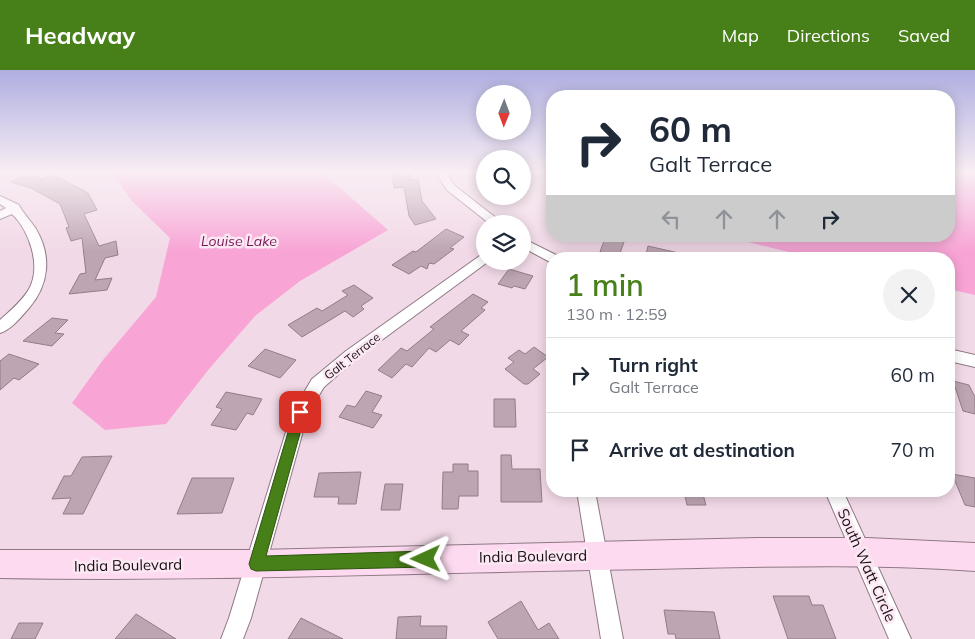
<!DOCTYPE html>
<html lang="en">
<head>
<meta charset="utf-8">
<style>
  body { margin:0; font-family:Mulish,sans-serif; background:#f2f2f3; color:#1f2937; height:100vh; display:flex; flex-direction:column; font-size:19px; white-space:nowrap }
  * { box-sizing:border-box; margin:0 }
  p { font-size:16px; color:#747a83 }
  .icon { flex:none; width:28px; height:28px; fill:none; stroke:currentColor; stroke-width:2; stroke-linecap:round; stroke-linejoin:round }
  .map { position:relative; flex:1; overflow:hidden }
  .drawer { position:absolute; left:546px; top:182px; width:409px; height:245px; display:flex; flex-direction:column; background:#fff; border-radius:20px; box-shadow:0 2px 12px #0003 }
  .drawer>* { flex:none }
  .hud { position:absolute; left:546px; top:20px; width:409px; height:152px; border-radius:20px; box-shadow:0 2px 12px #0003; background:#fff; color:#1f2937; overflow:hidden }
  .needle { width:32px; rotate:181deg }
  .fabs { position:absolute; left:476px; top:15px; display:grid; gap:10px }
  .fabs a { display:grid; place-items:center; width:55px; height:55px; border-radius:50%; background:#fff; box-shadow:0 2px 12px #0003; font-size:25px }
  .pin { position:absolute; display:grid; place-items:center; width:42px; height:42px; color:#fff; margin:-21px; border-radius:10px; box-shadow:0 2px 8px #0006 }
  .me { position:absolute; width:55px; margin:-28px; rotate:269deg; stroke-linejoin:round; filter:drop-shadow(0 0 4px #0008) }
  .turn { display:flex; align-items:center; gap:18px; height:105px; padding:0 20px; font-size:22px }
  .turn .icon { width:65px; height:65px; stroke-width:2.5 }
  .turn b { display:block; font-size:35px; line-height:42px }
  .lanes { display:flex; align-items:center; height:48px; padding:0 20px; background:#0003; justify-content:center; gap:25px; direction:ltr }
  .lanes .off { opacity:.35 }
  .round { display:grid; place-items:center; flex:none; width:52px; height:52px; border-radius:26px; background:#f2f2f3 }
  .head { display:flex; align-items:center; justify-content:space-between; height:85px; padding:0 20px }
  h1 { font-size:30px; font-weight:600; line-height:38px; color:#477f18 }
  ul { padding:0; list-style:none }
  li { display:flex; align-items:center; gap:15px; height:75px; padding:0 20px; border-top:1px solid #e0e1e3 }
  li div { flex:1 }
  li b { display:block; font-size:19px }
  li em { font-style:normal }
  header { display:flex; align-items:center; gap:30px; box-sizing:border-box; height:70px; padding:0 25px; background:#477f18; color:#fff }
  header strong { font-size:24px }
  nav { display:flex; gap:28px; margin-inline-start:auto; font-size:18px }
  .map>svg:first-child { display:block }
  .water { fill:#f8a4d5 }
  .building { fill:#bda5b2; stroke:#937d89 }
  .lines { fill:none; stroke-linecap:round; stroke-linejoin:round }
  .street-casing { stroke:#8f7884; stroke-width:2 }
  .secondary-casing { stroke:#8f7884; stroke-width:2 }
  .street { fill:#fff; fill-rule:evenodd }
  .secondary { fill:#fedaf0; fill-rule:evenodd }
  .route { fill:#477f18; stroke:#2e5310 }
  .labels { text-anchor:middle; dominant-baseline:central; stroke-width:5; stroke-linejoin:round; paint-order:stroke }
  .street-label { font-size:12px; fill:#191015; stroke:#fce8f3 }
  .water-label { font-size:14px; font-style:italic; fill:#771758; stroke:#fce8f3 }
  .near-street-label { font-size:15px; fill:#191015; stroke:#fce8f3 }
</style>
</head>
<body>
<header>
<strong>Headway</strong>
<nav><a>Map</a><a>Directions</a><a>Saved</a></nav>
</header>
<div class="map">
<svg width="975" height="569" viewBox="0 0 975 569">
  <rect width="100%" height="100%" fill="#f2d9e7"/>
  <!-- water -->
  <path class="water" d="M 111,102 L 324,102 L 323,103 L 388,160 L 300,211 L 255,246 L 209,299 L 166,354 L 105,360 L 72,333 L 103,290 L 156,227 L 170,168 L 132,131 Z
    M 949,102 L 975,102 L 975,225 L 949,219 L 949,189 L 818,189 L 723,166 L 949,166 Z"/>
  <!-- building -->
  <path class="building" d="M 392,102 L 412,102 L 410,110 L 418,109 L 422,131 L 436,149 L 415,155 L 409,146 L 404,117 L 394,118 Z
    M 52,104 L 88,123 L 97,140 L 84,144 L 99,176 L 116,171 L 118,185 L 105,188 L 95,210 L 112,208 L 107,220 L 69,224 L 80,204 L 86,203 L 82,168 L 71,171 L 66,158 L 69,157 L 60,134 L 31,118 L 11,112 L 24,106 L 30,108 L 34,106 L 42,109 Z
    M 446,159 L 464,167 L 450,178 L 454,179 L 434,194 L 429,193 L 427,199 L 421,196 L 409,204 L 392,195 L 413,181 L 416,182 Z
    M 605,168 L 624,172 L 619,186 L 600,182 Z
    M 648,176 L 683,184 L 682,189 L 645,189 Z
    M 509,199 L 533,206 L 525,219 L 514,216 L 512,218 L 498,214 Z
    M 354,215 L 373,228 L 361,236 L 364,239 L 353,247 L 345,241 L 302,267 L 288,255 L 317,238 L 322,241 L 348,225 L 342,221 Z
    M 473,224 L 488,232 L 481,238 L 485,240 L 461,261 L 469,265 L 459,275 L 450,270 L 436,282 L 429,278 L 412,297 L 406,294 L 392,308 L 378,300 L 401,278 L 407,281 L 434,259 L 430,257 Z
    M 52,248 L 68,250 L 55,263 L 64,264 L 52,276 L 23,271 Z
    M 534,277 L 548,287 L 533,299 L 540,304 L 528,314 L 524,314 L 505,299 L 514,292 L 508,288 L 519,280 L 525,284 Z
    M 265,279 L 296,290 L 280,308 L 248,296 Z
    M 9,284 L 39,294 L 19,310 L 14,308 L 0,320 L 0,291 Z
    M 953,311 L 969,315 L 975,327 L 975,344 L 963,341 Z
    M 366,321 L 382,326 L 372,342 L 382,345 L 373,358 L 339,347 L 347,335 L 355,337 Z
    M 226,322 L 262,329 L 253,345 L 247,343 L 236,360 L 211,355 L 222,339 L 216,337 Z
    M 494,329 L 515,329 L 516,357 L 494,357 Z
    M 501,385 L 511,385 L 512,399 L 540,399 L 542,432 L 501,432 Z
    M 112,386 L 83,444 L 63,444 L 71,428 L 52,429 L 64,406 L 71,406 L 82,387 Z
    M 453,394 L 468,394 L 468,401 L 478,401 L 478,426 L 459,426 L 458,439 L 442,439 L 443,402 L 453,402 Z
    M 361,402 L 356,434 L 338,434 L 339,427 L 314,427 L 319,403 Z
    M 952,404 L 975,408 L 975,437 L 965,435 Z
    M 192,408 L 234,408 L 222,443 L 177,444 Z
    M 385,414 L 403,414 L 400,440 L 381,440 Z
    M 684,421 L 702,421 L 706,435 L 687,435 Z
    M 773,526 L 809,526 L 812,535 L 823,535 L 836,569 L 788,569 Z
    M 521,531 L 538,560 L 549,553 L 559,569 L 498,569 L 488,552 Z
    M 664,540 L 714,542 L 720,569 L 676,569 L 675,564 L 668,564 Z
    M 136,544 L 176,569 L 115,569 Z
    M 421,546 L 420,556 L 447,556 L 446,569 L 396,569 L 398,547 Z
    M 301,548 L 343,569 L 288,569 Z
    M 19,553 L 43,553 L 35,569 L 11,569 Z"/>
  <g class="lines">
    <!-- street casing -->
    <g class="street-casing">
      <path id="street" d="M 439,102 L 449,102 L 448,106 L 455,116 L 504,154 L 490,154 L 447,120 L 438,106 Z
        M 0,126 L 19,135 C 22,142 31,151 36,159 C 52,186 49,215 29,238 C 21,247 11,260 0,263 L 0,250 C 10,241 22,231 29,219 C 42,196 29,160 12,144 L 0,149 L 0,141 L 6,138 L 0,134 Z
        M 522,168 L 558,186 L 560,189 L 552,189 L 552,193 L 550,192 L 522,177 Z
        M 485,184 L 485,191 L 489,191 L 356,289 L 324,317 L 308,343 L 251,548 L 243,569 L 221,569 L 229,548 L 292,342 L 312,309 L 346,281 L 481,185 Z
        M 949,279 L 975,285 L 975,297 L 949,291 Z
        M 577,421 L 595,421 L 623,569 L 601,569 Z
        M 825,421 L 843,421 L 911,569 L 889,569 Z"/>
    </g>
    <!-- secondary casing -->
    <g class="secondary-casing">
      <path id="secondary" d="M 758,468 L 867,468 L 975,473 L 975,501 C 867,493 760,497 652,499 C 434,502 217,512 0,508 L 0,480 L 257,480 Z"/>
    </g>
    <!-- street -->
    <use href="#street" class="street"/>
    <!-- secondary -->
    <use href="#secondary" class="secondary"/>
  </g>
  <!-- sky -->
  <linearGradient id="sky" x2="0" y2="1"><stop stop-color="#aeaee0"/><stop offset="0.56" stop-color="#f9eef4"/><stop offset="1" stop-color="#f9eef4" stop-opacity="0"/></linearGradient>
  <rect width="975" height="182" fill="url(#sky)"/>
  <!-- route -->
  <path class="route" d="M 300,337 L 304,339 L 306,342 L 266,486 L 426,481 L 432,484 L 434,489 L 432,495 L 426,497 L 256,501 L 251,499 L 249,494 L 294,342 L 295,339 Z"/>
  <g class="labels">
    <!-- street labels -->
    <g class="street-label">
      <text transform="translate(352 286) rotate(-38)">Galt Terrace</text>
    </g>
    <!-- water labels -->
    <g class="water-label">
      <text x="239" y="171">Louise Lake</text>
    </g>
    <!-- near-street labels -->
    <g class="near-street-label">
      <text transform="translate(533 486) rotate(-1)">India Boulevard</text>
      <text transform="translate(128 495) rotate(-1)">India Boulevard</text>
      <text transform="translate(867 495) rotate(66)">South Watt Circle</text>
    </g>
  </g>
</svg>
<div class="fabs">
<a><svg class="needle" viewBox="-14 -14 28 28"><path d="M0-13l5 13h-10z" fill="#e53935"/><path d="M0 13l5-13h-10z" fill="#747a83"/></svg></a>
<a><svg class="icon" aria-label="search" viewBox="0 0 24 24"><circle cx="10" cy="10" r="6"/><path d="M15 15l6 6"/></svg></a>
<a><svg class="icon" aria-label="layers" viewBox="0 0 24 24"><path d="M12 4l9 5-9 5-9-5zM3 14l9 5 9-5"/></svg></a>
</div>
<div class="pin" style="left:300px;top:342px;background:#d93025"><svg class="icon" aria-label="arrive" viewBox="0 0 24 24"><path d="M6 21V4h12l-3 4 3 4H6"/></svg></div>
<svg class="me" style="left:426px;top:489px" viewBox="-20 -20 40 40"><path d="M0-17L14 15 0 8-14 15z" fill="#477f18" stroke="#fff" stroke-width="4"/></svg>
<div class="hud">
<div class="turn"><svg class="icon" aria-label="right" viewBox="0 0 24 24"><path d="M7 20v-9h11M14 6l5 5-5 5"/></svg><div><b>60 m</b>Galt Terrace</div></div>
<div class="lanes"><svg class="icon off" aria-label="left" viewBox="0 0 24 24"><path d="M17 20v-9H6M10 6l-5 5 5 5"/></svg><svg class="icon off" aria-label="ahead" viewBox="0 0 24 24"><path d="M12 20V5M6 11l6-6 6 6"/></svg><svg class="icon off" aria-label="ahead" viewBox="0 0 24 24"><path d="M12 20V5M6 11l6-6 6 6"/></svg><svg class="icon" aria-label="right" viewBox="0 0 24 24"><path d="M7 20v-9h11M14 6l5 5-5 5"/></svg></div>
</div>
<section class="drawer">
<div class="head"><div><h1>1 min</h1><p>130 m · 12:59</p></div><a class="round"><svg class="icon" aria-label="close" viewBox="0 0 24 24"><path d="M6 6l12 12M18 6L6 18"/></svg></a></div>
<ul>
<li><svg class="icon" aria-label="right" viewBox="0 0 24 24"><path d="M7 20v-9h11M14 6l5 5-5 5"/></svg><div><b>Turn right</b><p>Galt Terrace</p></div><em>60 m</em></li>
<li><svg class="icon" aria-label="arrive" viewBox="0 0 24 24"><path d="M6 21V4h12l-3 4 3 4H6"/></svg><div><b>Arrive at destination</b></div><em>70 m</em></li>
</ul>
</section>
</div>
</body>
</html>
